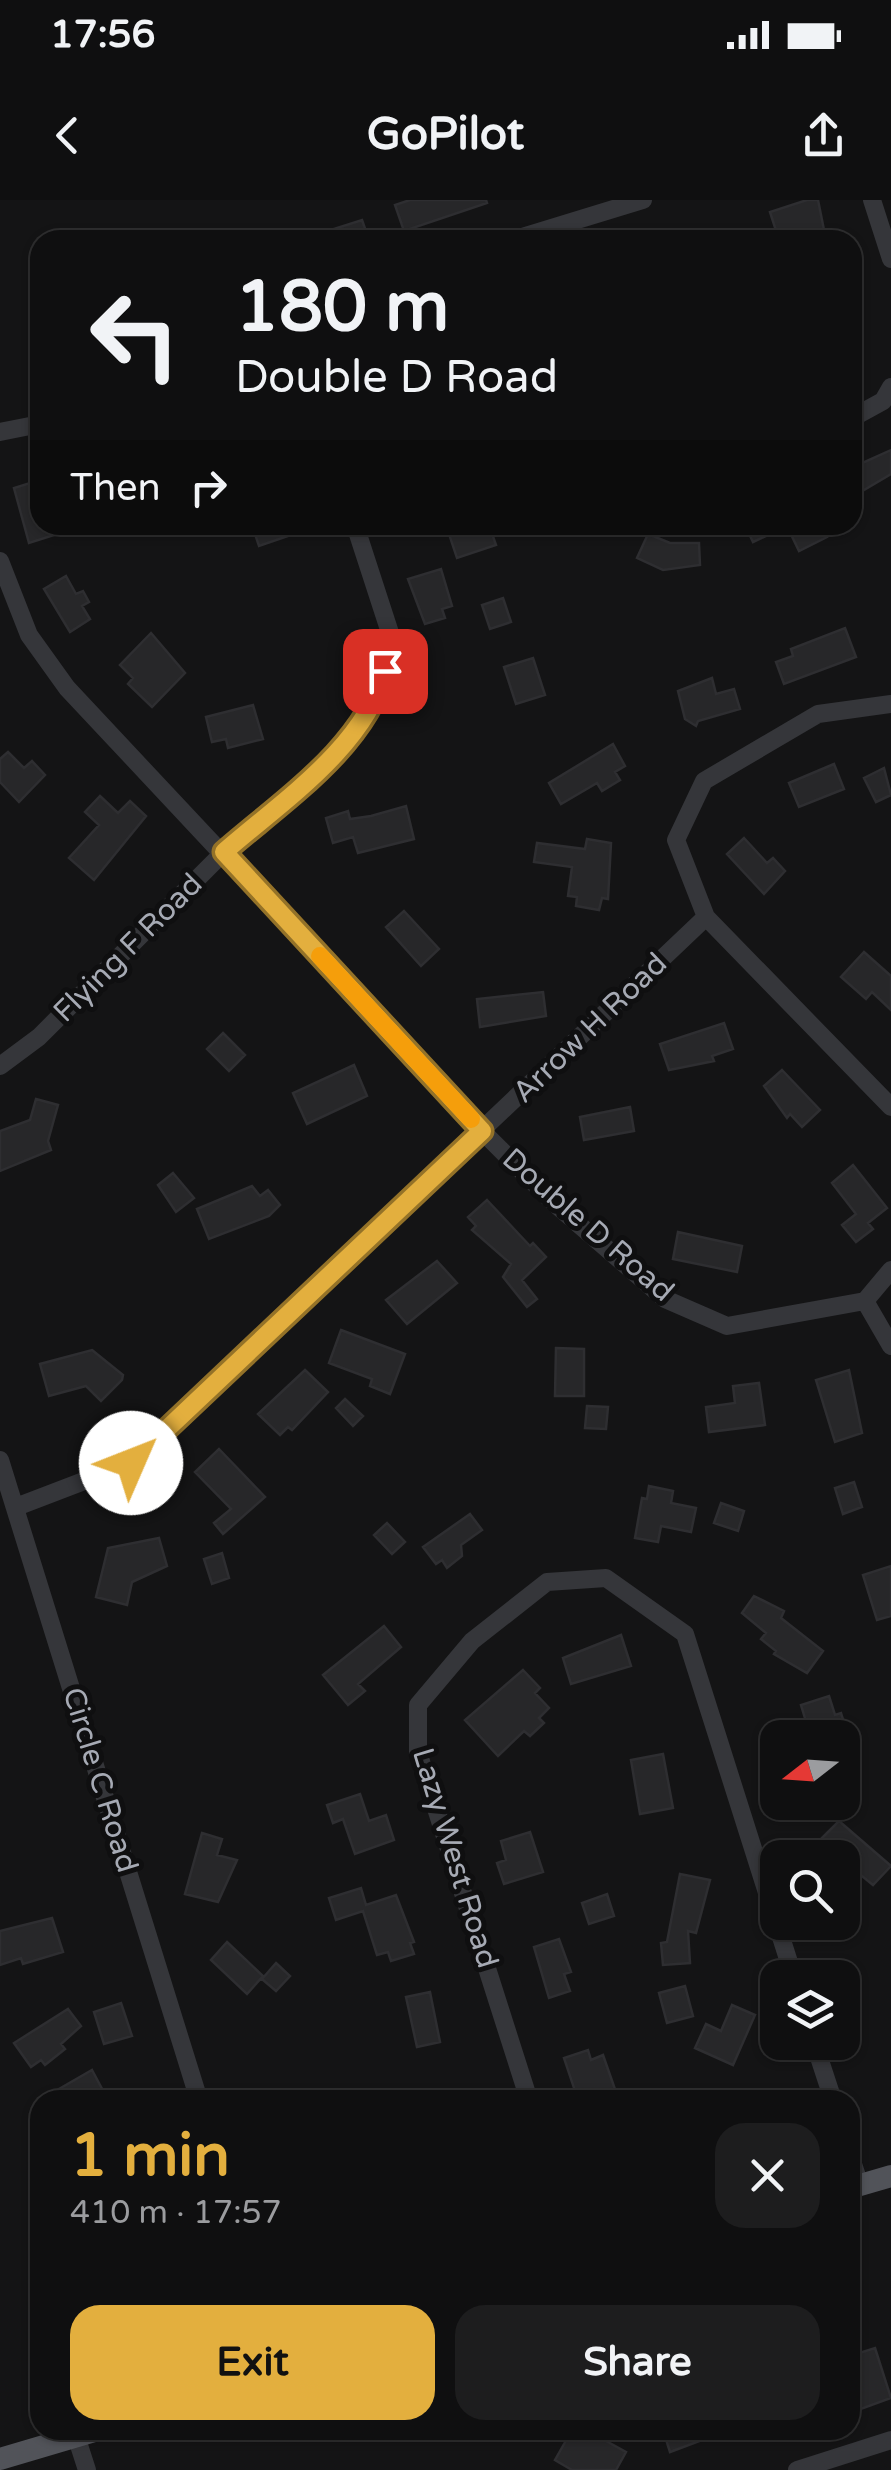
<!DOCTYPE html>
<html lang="en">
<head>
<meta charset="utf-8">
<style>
  body { margin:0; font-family:"Varela Round",sans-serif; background:#1d1d1e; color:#f1f3f6; height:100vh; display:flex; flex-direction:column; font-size:38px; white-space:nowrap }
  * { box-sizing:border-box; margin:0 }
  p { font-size:32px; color:#9b9c9f }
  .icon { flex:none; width:55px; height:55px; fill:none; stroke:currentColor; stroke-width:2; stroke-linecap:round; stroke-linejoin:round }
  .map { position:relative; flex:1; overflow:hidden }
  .panel { position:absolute; left:30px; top:1890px; width:830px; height:350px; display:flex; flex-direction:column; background:#0f0f10; border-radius:30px; box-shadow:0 2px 8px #0004,0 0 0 2px #2f2f30 }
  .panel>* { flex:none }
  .banner { position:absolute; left:30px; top:30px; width:832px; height:305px; border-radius:30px; box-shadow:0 2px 8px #0004,0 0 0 2px #2f2f30; background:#0f0f10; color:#f1f3f6; overflow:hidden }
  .needle { width:65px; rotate:253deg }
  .buttons { position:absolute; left:760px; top:1520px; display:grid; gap:20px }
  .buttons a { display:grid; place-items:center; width:100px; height:100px; border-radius:20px; background:#0f0f10; box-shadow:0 2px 8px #0004,0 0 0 2px #2f2f30; font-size:50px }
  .pin { position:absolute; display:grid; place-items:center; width:85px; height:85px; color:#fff; margin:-42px; border-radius:20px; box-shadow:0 5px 15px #0006 }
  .me { position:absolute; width:110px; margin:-55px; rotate:46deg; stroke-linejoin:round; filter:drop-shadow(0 0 8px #0008) }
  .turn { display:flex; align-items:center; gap:35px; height:210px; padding:0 40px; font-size:45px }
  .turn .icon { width:130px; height:130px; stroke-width:2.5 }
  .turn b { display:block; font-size:70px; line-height:85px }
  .then { display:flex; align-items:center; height:95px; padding:0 40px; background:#0003; gap:20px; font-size:38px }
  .round { display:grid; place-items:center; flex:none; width:105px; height:105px; border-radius:30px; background:#1d1d1e }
  .headline { display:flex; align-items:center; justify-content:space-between; height:170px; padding:0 40px }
  h1 { font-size:60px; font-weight:800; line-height:75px; color:#e3af3e }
  .primary-button { display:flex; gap:20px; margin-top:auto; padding:20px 40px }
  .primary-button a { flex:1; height:115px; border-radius:30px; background:#e3af3e; color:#111; font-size:40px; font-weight:800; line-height:115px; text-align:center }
  .primary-button a+a { background:#1d1d1e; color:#f1f3f6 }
  .status { display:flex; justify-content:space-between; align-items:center; height:70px; padding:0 50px; background:#0f0f10; direction:ltr }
  .status svg { height:28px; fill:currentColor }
  header { display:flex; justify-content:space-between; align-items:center; height:130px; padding:0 40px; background:#0f0f10; font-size:45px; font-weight:800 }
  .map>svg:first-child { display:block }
  .building { fill:#272729; stroke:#2e2e31; stroke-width:2.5 }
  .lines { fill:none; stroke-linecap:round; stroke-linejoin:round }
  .minor { stroke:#35363a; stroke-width:18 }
  .major { stroke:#515359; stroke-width:22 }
  .route-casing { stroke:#947228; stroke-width:25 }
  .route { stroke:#e3af3e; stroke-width:18 }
  .slow { stroke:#f59e0b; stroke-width:18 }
  .labels { text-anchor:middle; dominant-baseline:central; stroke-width:10; stroke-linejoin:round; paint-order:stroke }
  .street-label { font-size:30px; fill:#a6aab4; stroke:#0f0f10 }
</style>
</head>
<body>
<div class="status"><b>17:56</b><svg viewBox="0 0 49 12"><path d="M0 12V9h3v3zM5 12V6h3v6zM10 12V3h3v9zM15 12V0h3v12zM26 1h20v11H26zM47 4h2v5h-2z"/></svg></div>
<header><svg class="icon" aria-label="back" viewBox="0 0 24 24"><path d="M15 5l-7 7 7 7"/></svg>GoPilot<svg class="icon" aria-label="share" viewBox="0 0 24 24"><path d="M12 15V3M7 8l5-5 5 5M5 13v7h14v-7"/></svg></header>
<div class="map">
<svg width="891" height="2270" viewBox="0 0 891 2270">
  <rect width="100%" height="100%" fill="#141415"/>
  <!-- building -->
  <path class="building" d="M 410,0 L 486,0 L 487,3 L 404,31 L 395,5 Z
    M 807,0 L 818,0 L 826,40 L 779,40 L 770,12 Z
    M 362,20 L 369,40 L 309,40 L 309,37 Z
    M 891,250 L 891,274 L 852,297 L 852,252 L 858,265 Z
    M 40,280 L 40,325 L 76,328 L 29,343 L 14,288 Z
    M 252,325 L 314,325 L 314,327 L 259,346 Z
    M 446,325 L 489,325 L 496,345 L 457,358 Z
    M 745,325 L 821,325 L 827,337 L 799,351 L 787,326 L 753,342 Z
    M 648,334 L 670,343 L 699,343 L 700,365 L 663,370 L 637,358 Z
    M 441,369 L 452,406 L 442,409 L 445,418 L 425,424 L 408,379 Z
    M 66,376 L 76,394 L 83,391 L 89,402 L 82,406 L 90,419 L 70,432 L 44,389 Z
    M 503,398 L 511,422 L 490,429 L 482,405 Z
    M 845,428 L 856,457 L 784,484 L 776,462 L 793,456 L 791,449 Z
    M 151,433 L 185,473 L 152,507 L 128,484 L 133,478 L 120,465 Z
    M 533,458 L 545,495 L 516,504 L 504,467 Z
    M 712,478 L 716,494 L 734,489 L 740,509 L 698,521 L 696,526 L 685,519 L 678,491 Z
    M 253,505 L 263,539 L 228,548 L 226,539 L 212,542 L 206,517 Z
    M 613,544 L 625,566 L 615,572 L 620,580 L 602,591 L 597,583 L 561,604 L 549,583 Z
    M 8,552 L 24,568 L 32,561 L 45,575 L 19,602 L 0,582 L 0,559 Z
    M 834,564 L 844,589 L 799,607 L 789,583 Z
    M 884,568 L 891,595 L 876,602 L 864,578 Z
    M 100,596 L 118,613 L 130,601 L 146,616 L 94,680 L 69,658 L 99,625 L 85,612 Z
    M 406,606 L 414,639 L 358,653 L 353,637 L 333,643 L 326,618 L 348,611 L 350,619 L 371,616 Z
    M 744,638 L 767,663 L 773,658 L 785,671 L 764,694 L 727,654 Z
    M 587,639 L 611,643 L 608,699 L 602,698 L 599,710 L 576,706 L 577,697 L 568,696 L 572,667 L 534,662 L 537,643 L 585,649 Z
    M 404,711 L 439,749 L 421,766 L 386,727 Z
    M 864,752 L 891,776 L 891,810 L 872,792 L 866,799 L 841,777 Z
    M 543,792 L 546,816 L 480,827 L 477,799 Z
    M 724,823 L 733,849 L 712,856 L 714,861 L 669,870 L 660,844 Z
    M 223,833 L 245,855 L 229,871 L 207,849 Z
    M 354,865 L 367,896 L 307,924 L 293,893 Z
    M 782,870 L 820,910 L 802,927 L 790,914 L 787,918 L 764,886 Z
    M 36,899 L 58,905 L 48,941 L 51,950 L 0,971 L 0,931 L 30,920 Z
    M 630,907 L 634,931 L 584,940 L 580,917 Z
    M 853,965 L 887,1008 L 868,1023 L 873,1029 L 856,1042 L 842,1025 L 856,1014 L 832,983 Z
    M 173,973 L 194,998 L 176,1012 L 158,985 Z
    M 252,986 L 260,996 L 268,990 L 280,1005 L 269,1016 L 209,1039 L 197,1009 Z
    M 487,1000 L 530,1046 L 533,1043 L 546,1057 L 522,1080 L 537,1099 L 527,1107 L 503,1077 L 511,1064 L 472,1030 L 476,1026 L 468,1017 Z
    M 678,1032 L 742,1046 L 737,1072 L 673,1059 Z
    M 437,1061 L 457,1083 L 407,1124 L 386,1100 Z
    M 341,1130 L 405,1154 L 390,1194 L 370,1186 L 372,1179 L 329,1163 Z
    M 556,1148 L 584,1149 L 584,1196 L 555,1196 Z
    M 92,1150 L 123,1175 L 122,1180 L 101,1201 L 86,1186 L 49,1196 L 40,1164 Z
    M 305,1170 L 328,1192 L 292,1230 L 288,1227 L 280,1235 L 258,1214 Z
    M 849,1170 L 862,1233 L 835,1242 L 816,1180 Z
    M 759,1183 L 765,1225 L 709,1232 L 706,1207 L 735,1203 L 733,1186 Z
    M 345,1199 L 363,1216 L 353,1226 L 336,1208 Z
    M 587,1206 L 608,1207 L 606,1229 L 585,1228 Z
    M 219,1249 L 265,1297 L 223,1334 L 214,1323 L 231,1309 L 195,1272 Z
    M 854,1282 L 862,1307 L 843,1314 L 835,1288 Z
    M 649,1286 L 673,1291 L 671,1303 L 696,1308 L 691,1332 L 661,1326 L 658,1342 L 635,1338 L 642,1298 L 647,1299 Z
    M 721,1303 L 744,1311 L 738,1331 L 714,1323 Z
    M 470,1314 L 482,1330 L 461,1345 L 462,1356 L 447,1368 L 442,1360 L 436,1364 L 423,1347 Z
    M 387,1323 L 405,1342 L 392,1354 L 374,1335 Z
    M 159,1338 L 167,1366 L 132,1382 L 127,1405 L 96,1397 L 108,1348 Z
    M 222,1353 L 229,1378 L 212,1384 L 204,1359 Z
    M 891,1366 L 891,1416 L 877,1420 L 863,1375 Z
    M 754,1396 L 784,1411 L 781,1418 L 823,1451 L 807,1473 L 774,1454 L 776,1451 L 761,1439 L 766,1433 L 742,1413 Z
    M 384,1426 L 401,1447 L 358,1484 L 365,1491 L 348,1505 L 323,1475 Z
    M 621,1435 L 631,1466 L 571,1484 L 563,1458 Z
    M 523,1470 L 540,1488 L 535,1493 L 549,1508 L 539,1518 L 544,1523 L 530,1536 L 524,1531 L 498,1556 L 465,1520 Z
    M 829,1496 L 835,1515 L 841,1513 L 858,1567 L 842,1572 L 842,1538 L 811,1538 L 801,1505 Z
    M 663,1554 L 673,1608 L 640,1614 L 631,1560 Z
    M 360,1594 L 369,1621 L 386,1615 L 394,1640 L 355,1654 L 343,1619 L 333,1623 L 327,1605 Z
    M 839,1621 L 891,1666 L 873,1685 L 819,1641 Z
    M 530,1632 L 543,1672 L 504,1684 L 497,1663 L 506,1660 L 501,1641 Z
    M 202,1633 L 222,1639 L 217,1655 L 237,1660 L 218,1702 L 185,1694 Z
    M 680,1674 L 710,1680 L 696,1733 L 688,1731 L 690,1763 L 663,1765 L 661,1743 L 667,1742 Z
    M 361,1688 L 366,1705 L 396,1695 L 414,1742 L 410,1743 L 414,1754 L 391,1761 L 388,1752 L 377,1755 L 363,1711 L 336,1720 L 329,1698 Z
    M 607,1694 L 614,1716 L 589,1724 L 582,1703 Z
    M 52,1718 L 63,1752 L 23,1764 L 21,1758 L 0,1765 L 0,1731 Z
    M 559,1739 L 571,1772 L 564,1774 L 570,1791 L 549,1798 L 534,1747 Z
    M 227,1742 L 263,1776 L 247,1794 L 211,1760 Z
    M 276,1763 L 290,1776 L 276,1791 L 262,1779 Z
    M 685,1786 L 693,1816 L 667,1823 L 659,1793 Z
    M 430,1792 L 440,1842 L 417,1847 L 406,1797 Z
    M 121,1803 L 132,1836 L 104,1844 L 94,1812 Z
    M 732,1805 L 755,1815 L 733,1865 L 695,1848 L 706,1824 L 721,1831 Z
    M 68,1809 L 81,1826 L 61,1844 L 65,1849 L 45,1865 L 41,1860 L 31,1867 L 14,1843 Z
    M 588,1850 L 591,1860 L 603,1855 L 617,1895 L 578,1900 L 564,1858 Z
    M 92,1870 L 108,1900 L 40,1900 Z
    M 875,2148 L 891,2198 L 858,2210 L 856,2206 L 850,2208 L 850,2156 Z
    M 572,2230 L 586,2230 L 626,2252 L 616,2270 L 572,2270 L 555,2260 Z
    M 663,2230 L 721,2230 L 721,2233 L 670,2252 Z"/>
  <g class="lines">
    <!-- minor -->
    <path class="minor" d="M 872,0 L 891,59
      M 512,40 L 643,0
      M 852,218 L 883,201 L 891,187
      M 0,232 L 40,224
      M 0,361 L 29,435 L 67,488 L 482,931 L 554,1003 L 665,1099 L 727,1126 L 865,1101 L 891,1070
      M 706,717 L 891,907
      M 0,866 L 39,837 L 224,652 L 335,553 L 377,500 L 393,442 L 355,325
      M 865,1101 L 891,1146
      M 0,1260 L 199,1900
      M 16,1307 L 131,1263 L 706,717 L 676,640 L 704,581 L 818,514 L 891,504
      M 814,1842 L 833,1900
      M 529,1900 L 418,1552 L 418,1505 L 472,1441 L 547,1382 L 606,1378 L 685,1434 L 794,1778
      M 850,1955 L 860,1985
      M 76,2236 L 87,2270
      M 797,2270 L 891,2240"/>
    <!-- major -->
    <path class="major" d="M 850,1988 L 891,1976
      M 0,2259 L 98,2230"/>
  </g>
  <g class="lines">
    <!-- route casing -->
    <g class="route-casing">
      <path id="route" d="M 131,1263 L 482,931 L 224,652 C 281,602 365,547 385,471"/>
    </g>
    <!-- route -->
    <use href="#route" class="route"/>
    <!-- slow -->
    <path class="slow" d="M 320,756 L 471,919"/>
  </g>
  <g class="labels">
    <!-- street labels -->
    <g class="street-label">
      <text transform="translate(128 748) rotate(-45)">Flying F Road</text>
      <text transform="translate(590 828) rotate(-44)">Arrow H Road</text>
      <text transform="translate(588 1025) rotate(41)">Double D Road</text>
      <text transform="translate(100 1580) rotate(73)">Circle C Road</text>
      <text transform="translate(455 1658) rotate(73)">Lazy West Road</text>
    </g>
  </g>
</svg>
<div class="buttons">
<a><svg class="needle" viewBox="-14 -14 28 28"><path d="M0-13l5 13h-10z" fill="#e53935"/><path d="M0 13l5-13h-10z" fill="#9b9c9f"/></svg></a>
<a><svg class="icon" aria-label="search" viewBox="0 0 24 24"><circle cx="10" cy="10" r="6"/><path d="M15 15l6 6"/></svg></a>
<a><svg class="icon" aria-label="layers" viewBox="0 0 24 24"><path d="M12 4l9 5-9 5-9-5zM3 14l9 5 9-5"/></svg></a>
</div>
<div class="pin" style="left:385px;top:471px;background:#d93025"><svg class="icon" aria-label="arrive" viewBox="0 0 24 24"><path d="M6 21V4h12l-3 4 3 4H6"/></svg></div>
<svg class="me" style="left:131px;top:1263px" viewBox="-20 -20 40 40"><circle r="19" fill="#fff"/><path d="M0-13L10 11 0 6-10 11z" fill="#e3af3e"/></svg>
<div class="banner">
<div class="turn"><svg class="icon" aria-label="left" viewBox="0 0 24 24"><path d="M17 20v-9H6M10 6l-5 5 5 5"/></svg><div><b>180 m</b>Double D Road</div></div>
<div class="then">Then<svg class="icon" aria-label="right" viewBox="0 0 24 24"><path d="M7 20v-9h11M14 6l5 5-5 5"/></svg></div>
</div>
<section class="panel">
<div class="headline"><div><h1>1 min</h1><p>410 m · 17:57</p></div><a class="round"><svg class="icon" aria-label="close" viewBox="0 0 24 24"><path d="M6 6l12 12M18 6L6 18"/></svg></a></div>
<div class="primary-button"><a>Exit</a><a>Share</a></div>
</section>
</div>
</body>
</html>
